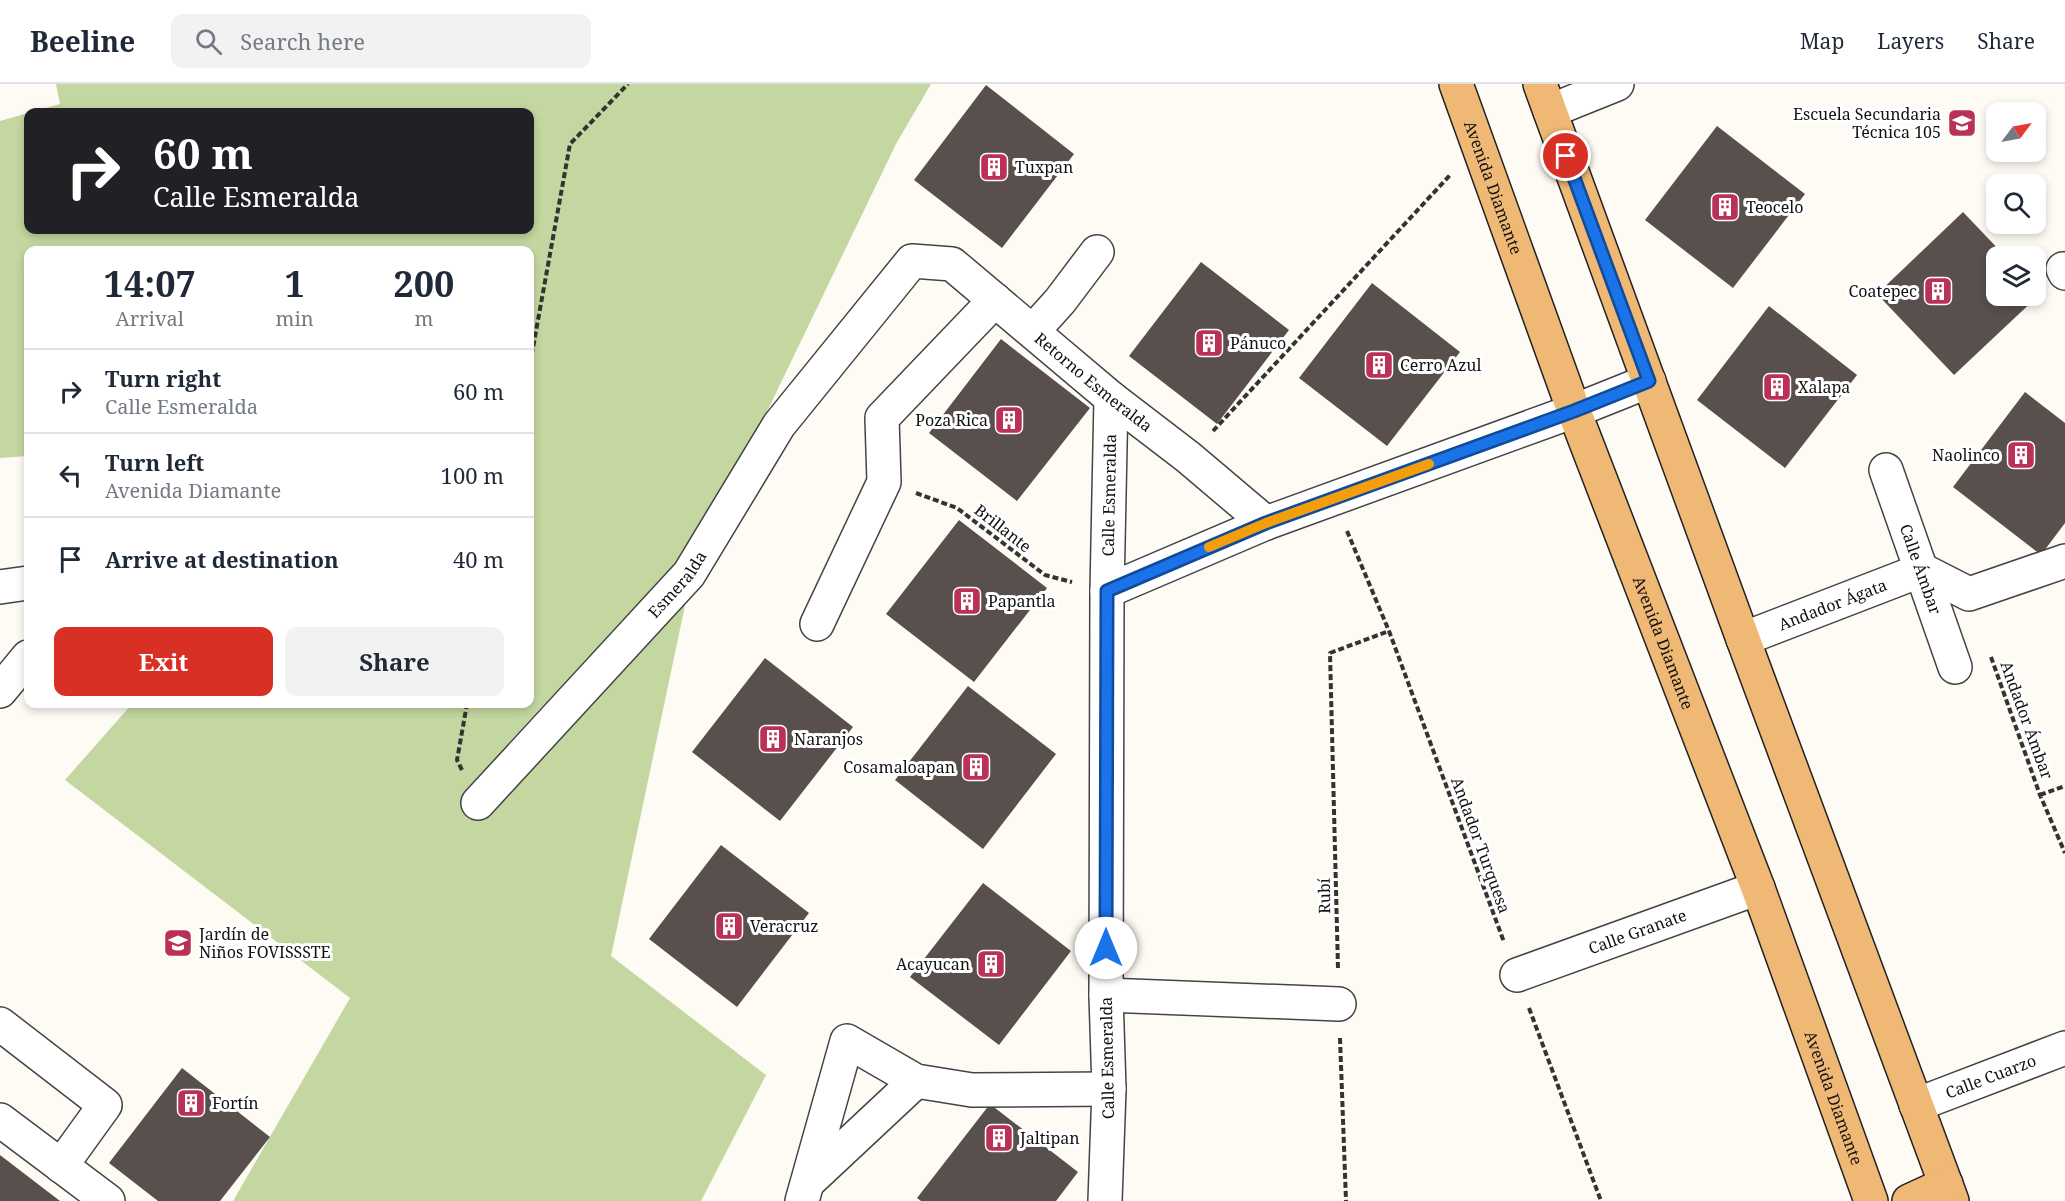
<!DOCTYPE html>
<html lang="en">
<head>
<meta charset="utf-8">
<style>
  body { margin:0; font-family:"Noto Serif",serif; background:#f2f2f3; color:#1f2937; height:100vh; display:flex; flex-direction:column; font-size:22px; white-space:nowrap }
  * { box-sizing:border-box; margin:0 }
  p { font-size:20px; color:#747a83 }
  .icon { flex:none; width:33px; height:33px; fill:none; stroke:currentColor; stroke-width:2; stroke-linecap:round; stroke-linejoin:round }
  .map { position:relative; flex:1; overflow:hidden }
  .details { position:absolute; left:24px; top:162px; width:510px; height:462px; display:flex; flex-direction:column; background:#fff; border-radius:12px; box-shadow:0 3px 9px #0003 }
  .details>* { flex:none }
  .banner { position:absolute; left:24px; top:24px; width:510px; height:126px; border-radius:12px; box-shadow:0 3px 9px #0003; background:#202124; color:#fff; overflow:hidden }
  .needle { width:39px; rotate:58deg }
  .controls { position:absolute; left:1986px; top:18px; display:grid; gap:12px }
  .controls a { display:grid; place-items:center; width:60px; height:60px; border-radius:12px; background:#fff; box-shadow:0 3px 9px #0003; font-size:30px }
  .pin { position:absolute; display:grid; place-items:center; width:51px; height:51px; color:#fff; margin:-26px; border:3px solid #fff; border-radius:50%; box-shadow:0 2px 6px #0007 }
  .me { position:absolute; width:66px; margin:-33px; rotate:0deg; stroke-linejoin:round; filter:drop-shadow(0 0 4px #0008) }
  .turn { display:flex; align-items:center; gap:21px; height:126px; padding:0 30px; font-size:27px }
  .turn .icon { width:78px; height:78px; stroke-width:2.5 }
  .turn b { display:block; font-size:42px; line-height:51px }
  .eta { display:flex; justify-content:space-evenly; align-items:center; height:102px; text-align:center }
  .eta b { font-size:36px; font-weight:700; line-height:42px }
  .cta { display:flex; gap:12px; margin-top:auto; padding:12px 30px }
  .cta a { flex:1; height:69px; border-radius:12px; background:#d93025; color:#fff; font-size:24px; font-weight:700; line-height:69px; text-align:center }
  .cta a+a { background:#f2f2f3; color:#1f2937 }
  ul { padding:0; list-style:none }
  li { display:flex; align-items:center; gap:18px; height:84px; padding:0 30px; border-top:2px solid #e0e1e3 }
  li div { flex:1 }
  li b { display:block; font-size:22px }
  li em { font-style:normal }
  header { display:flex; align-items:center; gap:36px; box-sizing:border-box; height:84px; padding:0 30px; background:#fff; border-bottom:2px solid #e0e1e3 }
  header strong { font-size:28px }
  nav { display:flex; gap:33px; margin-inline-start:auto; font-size:21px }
  .search { width:420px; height:54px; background:#f2f2f3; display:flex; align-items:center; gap:15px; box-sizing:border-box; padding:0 21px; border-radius:12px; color:#747a83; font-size:22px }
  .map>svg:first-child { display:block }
  .forest { fill:#c4d7a0 }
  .building { fill:#59504e }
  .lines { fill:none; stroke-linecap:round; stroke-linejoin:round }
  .minor-casing { stroke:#444; stroke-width:36 }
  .major-casing { stroke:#222; stroke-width:36 }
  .path { stroke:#333; stroke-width:4; stroke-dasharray:6 3; stroke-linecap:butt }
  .minor { stroke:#fff; stroke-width:33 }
  .major { stroke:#efb874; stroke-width:33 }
  .route-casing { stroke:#114b97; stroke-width:15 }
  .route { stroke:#1a73e8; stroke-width:10 }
  .slow { stroke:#f59e0b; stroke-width:10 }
  .labels { text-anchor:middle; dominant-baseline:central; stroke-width:6; stroke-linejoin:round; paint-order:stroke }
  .poi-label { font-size:16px; fill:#111; stroke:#fff; text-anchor:start }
  .street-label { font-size:16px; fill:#111; stroke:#fff }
</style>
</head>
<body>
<header>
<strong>Beeline</strong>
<div class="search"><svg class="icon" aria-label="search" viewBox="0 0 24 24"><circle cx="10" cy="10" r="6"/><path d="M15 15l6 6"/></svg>Search here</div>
<nav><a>Map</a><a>Layers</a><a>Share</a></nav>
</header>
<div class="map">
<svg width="2065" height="1117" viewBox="0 0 2065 1117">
  <rect width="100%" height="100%" fill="#fefbf5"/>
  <!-- forest -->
  <path class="forest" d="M 56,0 L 931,0 L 896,60 L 694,479 L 611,872 L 766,991 L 701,1117 L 233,1117 L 350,914 L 65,696 L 132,620 L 530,620 L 530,166 L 28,166 L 28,372 L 0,374 L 0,37 L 28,29 L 28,146 L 530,146 L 530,28 L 31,28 L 60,20 Z"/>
  <!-- building -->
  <path class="building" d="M 986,1 L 1074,70 L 1002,164 L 914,96 Z
    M 1717,42 L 1805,110 L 1733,204 L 1645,136 Z
    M 1963,128 L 2005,172 L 1996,172 L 1996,212 L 2036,212 L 2036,205 L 2040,210 L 1954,291 L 1877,210 Z
    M 1201,178 L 1289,246 L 1217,340 L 1129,272 Z
    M 1372,199 L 1460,268 L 1387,362 L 1299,294 Z
    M 1769,222 L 1857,291 L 1785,384 L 1697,316 Z
    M 1001,255 L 1090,324 L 1017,417 L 929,349 Z
    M 2025,308 L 2065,339 L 2065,439 L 2041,471 L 1953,403 Z
    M 959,436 L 1047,504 L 974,598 L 886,530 Z
    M 765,574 L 853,643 L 780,737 L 692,668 Z
    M 968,602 L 1056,670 L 983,765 L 895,696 Z
    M 721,761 L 809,829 L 737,923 L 649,855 Z
    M 983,799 L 1071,867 L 999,961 L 910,893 Z
    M 182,984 L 270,1053 L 220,1117 L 158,1117 L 109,1079 Z
    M 990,1020 L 1078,1088 L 1056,1117 L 921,1117 L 917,1114 Z
    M 0,1071 L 60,1117 L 0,1117 Z"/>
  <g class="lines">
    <!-- minor casing -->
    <g class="minor-casing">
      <g id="minor">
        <path d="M 1550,27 L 1617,0"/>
        <path d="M 2063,185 L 2065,189"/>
        <path d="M 1033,247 L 1060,217 L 1097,168"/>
        <path id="s1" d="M 1886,386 L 1955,583"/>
        <path d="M 0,503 L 28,499"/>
        <path d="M 1107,507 L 1266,439 L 1574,327 L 1649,297"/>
        <path d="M 817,540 L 884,398 L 882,334 L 995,216"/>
        <path id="s2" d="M 1743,555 L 1922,486 L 1969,510 L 2065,477"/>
        <path d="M 0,607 L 28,573"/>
        <path id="s3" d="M 478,719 L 689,490 L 779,341 L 912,177 L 952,180 L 1111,314 L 1188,373 L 1266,439"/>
        <path id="s4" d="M 1517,891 L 1758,804"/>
        <path d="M 1106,911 L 1339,920"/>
        <path d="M 0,940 L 105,1021 L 61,1082"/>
        <path id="s5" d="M 1916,1021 L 2065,964"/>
        <path d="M 0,1036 L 108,1117"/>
        <path d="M 808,1098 L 916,997"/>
        <path d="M 802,1117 L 847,957 L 916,997 L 972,1006 L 1109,1005"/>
        <path id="s6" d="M 1105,1117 L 1109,1005 L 1106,911 L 1107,507 L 1111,314"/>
      </g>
    </g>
    <!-- major casing -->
    <g class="major-casing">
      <g id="major">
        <path id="s7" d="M 1456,0 L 1574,327 L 1758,804 L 1871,1117"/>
        <path d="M 1540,0 L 1743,555 L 1952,1117"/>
        <path d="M 1909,1117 L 1946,1100"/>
      </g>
    </g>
    <!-- path -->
    <path class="path" d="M 530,280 L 570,60 L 628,0
      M 1213,347 L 1451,90
      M 916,409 L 957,424 L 1045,491 L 1072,498
      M 1347,447 L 1389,547 L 1504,858
      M 1991,573 L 2040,711 L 2065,769
      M 462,686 L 457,676 L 467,620
      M 2040,711 L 2065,702
      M 1338,884 L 1330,569 L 1389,547
      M 1529,924 L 1601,1117
      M 1340,954 L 1346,1117"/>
    <!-- minor -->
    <use href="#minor" class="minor"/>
    <!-- major -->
    <use href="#major" class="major"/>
  </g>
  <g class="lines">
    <!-- route casing -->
    <g class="route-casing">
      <path id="route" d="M 1106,864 L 1107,507 L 1266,439 L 1574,327 L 1649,297 L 1566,72"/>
    </g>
    <!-- route -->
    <use href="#route" class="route"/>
    <!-- slow -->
    <path class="slow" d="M 1209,463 L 1266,439 L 1429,380"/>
  </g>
  <!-- icons -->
  <defs>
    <g id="school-square" transform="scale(1.5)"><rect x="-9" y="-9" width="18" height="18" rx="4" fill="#b93154" stroke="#fff"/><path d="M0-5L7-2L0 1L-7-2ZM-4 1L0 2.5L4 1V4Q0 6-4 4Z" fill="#fff"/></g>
    <g id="building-square" transform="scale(1.5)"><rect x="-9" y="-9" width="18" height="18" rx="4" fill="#b93154" stroke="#fff"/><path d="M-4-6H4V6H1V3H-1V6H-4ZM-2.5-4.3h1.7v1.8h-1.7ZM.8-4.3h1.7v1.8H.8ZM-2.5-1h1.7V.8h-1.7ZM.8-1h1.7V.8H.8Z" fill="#fff"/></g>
  </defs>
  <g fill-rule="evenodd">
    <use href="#school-square" x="1962" y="39"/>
    <use href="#building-square" x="994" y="83"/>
    <use href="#building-square" x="1725" y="123"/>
    <use href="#building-square" x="1938" y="207"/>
    <use href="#building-square" x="1209" y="259"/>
    <use href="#building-square" x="1379" y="281"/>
    <use href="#building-square" x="1777" y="303"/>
    <use href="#building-square" x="1009" y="336"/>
    <use href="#building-square" x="2021" y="371"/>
    <use href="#building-square" x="967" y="517"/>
    <use href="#building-square" x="773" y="655"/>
    <use href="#building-square" x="976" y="683"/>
    <use href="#building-square" x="729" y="842"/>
    <use href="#school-square" x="178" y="859"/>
    <use href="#building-square" x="991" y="880"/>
    <use href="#building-square" x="191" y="1019"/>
    <use href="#building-square" x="999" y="1054"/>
  </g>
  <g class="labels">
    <!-- poi labels -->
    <g class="poi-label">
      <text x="1941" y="30" text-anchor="end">Escuela Secundaria<tspan x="1941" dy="18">Técnica 105</tspan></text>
      <text x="1015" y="83">Tuxpan</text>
      <text x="1746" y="123">Teocelo</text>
      <text x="1917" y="207" text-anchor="end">Coatepec</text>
      <text x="1230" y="259">Pánuco</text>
      <text x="1400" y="281">Cerro Azul</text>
      <text x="1798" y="303">Xalapa</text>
      <text x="988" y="336" text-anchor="end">Poza Rica</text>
      <text x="2000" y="371" text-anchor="end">Naolinco</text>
      <text x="988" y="517">Papantla</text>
      <text x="794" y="655">Naranjos</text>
      <text x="955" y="683" text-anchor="end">Cosamaloapan</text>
      <text x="750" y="842">Veracruz</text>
      <text x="199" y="850">Jardín de<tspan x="199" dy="18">Niños FOVISSSTE</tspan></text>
      <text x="970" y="880" text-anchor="end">Acayucan</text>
      <text x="212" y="1019">Fortín</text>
      <text x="1020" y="1054">Jaltipan</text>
    </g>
    <!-- street labels -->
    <g class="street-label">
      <text stroke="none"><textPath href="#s7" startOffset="110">Avenida Diamante</textPath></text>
      <text stroke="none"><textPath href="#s3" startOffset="921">Retorno Esmeralda</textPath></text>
      <text stroke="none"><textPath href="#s6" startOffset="706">Calle Esmeralda</textPath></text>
      <text transform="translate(1003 444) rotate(38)">Brillante</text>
      <text stroke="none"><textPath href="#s1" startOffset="105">Calle Ámbar</textPath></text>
      <text stroke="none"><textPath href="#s3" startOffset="296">Esmeralda</textPath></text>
      <text stroke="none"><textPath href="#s2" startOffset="96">Andador Ágata</textPath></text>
      <text stroke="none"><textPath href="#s7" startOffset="596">Avenida Diamante</textPath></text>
      <text transform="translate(2027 636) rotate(70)">Andador Ámbar</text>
      <text transform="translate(1481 761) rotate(70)">Andador Turquesa</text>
      <text transform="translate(1324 812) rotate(-91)">Rubí</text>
      <text stroke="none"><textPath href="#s4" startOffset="128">Calle Granate</textPath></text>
      <text transform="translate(1107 974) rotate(-91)">Calle Esmeralda</text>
      <text stroke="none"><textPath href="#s5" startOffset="80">Calle Cuarzo</textPath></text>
      <text stroke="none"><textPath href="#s7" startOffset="1082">Avenida Diamante</textPath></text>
    </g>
  </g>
</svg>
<div class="controls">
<a><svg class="needle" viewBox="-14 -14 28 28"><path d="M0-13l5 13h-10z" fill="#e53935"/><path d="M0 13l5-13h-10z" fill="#747a83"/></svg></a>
<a><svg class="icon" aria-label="search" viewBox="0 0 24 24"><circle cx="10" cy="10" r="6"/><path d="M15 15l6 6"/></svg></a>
<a><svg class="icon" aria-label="layers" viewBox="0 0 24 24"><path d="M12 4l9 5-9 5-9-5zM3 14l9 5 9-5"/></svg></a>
</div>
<div class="pin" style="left:1566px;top:72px;background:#d93025"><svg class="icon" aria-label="arrive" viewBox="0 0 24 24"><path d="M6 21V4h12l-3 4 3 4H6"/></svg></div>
<svg class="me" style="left:1106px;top:864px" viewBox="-20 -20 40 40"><circle r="19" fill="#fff"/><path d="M0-13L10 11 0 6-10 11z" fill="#1a73e8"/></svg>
<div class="banner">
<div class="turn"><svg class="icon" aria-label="right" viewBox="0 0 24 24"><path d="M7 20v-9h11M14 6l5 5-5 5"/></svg><div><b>60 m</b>Calle Esmeralda</div></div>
</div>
<section class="details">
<div class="eta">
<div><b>14:07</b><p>Arrival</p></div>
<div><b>1</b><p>min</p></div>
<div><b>200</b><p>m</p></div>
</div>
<ul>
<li><svg class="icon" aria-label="right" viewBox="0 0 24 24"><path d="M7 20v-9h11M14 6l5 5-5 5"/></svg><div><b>Turn right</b><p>Calle Esmeralda</p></div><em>60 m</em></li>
<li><svg class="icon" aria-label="left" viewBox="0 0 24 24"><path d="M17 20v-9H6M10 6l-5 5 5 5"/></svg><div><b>Turn left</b><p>Avenida Diamante</p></div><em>100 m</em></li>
<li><svg class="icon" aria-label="arrive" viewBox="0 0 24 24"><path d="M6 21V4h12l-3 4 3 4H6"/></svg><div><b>Arrive at destination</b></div><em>40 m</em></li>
</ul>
<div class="cta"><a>Exit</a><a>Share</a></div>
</section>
</div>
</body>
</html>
